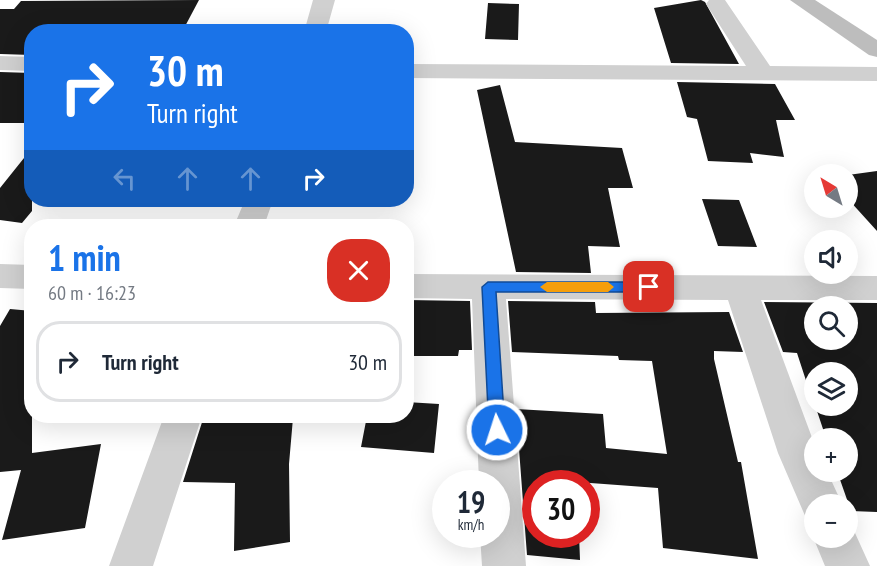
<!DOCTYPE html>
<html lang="en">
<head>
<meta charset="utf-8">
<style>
  body { margin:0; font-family:"PT Sans Narrow",sans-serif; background:#f6f6f7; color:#1f2937; height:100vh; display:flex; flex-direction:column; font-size:22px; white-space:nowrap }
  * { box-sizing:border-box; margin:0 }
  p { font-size:20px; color:#747a83 }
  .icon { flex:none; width:33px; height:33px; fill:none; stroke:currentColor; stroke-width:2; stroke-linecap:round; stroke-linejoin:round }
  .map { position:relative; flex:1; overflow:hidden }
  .side { position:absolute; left:24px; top:219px; width:390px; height:204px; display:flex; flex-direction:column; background:#fff; border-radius:24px; box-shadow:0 6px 24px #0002 }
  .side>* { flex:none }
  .hud { position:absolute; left:24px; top:24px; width:390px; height:183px; border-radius:24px; box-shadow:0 6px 24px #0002; background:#1a73e8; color:#fff; overflow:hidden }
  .needle { width:39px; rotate:322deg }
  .fabs { position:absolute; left:804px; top:164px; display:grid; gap:12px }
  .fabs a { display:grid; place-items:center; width:54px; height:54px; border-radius:50%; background:#fff; box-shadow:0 6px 24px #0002; font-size:30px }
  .speed { position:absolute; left:432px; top:470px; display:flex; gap:12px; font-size:30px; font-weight:700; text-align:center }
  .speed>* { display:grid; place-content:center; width:78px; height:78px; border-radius:50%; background:#fff; box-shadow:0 6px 24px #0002; line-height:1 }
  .speed small { font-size:15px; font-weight:400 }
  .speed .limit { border:9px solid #d22; background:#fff; color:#111 }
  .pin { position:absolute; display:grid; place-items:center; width:51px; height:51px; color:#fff; margin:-26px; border-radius:12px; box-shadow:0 3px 9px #0006 }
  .me { position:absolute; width:66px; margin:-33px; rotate:356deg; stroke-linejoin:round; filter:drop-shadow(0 0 4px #0008) }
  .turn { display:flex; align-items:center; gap:21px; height:126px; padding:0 24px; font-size:27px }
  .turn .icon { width:78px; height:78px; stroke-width:2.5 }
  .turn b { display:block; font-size:42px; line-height:51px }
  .lanes { display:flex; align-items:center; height:57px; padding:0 24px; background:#0003; justify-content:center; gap:30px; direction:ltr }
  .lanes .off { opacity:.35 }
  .round { display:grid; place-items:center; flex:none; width:63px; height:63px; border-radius:24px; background:#f6f6f7 }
  .headline { display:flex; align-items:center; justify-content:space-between; height:102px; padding:0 24px }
  h1 { font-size:36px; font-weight:700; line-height:45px; color:#1a73e8 }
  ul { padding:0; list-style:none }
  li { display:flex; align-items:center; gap:18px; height:81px; margin:0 12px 9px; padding:0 12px; border:3px solid #e0e1e3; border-radius:24px }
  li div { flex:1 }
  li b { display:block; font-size:22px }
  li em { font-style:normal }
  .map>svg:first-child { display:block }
  .building { fill:#1a1a1a; fill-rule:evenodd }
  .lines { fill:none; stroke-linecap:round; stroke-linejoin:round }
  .street { fill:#d0d0d0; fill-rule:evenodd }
  .secondary { fill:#bdbdbd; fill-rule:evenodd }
  .route { fill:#1a73e8; stroke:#114b97; stroke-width:1.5 }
  .slow { fill:#f59e0b }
</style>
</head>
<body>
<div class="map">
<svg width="877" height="566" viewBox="0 0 877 566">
  <rect width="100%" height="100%" fill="#fff"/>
  <!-- building -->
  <path class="building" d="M 199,0 L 182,32 L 32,32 L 32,55 L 0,54 L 0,9 L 14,9 L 21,1 Z
    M 701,0 L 705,2 L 739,64 L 671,63 L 654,8 Z
    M 488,3 L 519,4 L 518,40 L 485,39 Z
    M 0,72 L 32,73 L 32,123 L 0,123 Z
    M 677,82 L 775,84 L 795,120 L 776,120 L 784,157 L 750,153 L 753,163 L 708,161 L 697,119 L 687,117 Z
    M 500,85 L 515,142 L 622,148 L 633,188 L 608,188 L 620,247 L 588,246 L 591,273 L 516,272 L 477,90 Z
    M 32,148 L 32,211 L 22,223 L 0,220 L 0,188 Z
    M 877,171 L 877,231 L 848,199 L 848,175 Z
    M 702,199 L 739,200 L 757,247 L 718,246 Z
    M 406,300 L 470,301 L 472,350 L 459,350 L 458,356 L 406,356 Z
    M 508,301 L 595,302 L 596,313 L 729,312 L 743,352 L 714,351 L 714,359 L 738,462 L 741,462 L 758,559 L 663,548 L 658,488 L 577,482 L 536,483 L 536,534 L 579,534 L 580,560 L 527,555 L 516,409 L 603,414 L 606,448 L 667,454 L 652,361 L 619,360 L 618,356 L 512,352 Z
    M 764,302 L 877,303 L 877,512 L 851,511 L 837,471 L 848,471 L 848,438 L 826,438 L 815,405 L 848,405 L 848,372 L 814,372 L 814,405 L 797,353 L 783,352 ZM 814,306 L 848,306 L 848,339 L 814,339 Z
    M 10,309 L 32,311 L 32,453 L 101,444 L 85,528 L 2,540 L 21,470 L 0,472 L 0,326 Z
    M 406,402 L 439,404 L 434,453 L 361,447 L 367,416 L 406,416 Z
    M 204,416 L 223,416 L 221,422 L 293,418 L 289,464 L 290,542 L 234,551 L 235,483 L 183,482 Z"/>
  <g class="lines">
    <!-- street -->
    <path class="street" d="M 313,0 L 335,0 L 326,32 L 304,32 Z
      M 709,0 L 725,0 L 770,66 L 877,67 L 877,81 L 406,78 L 406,64 L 746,66 L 706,4 Z
      M 0,56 L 32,57 L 32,71 L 0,70 Z
      M 245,200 L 273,200 L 264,226 L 234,226 Z
      M 0,264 L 32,265 L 32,289 L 0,288 Z
      M 406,274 L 877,276 L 877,300 L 761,300 L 814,443 L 814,471 L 827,471 L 842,504 L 814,504 L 814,522 L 806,518 L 778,453 L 728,300 L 506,299 L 526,566 L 482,566 L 480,534 L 496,534 L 496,483 L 479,483 L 472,299 L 406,298 Z
      M 164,416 L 202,416 L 153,566 L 109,566 Z
      M 848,521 L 850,522 L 870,566 L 825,566 L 813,537 L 814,534 L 814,537 L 848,537 Z"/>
    <!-- secondary -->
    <path class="secondary" d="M 790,0 L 815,0 L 877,40 L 877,57 L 869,55 Z"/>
  </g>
  <!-- route -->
  <path class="route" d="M 488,282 L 649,282 L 655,287 L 649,292 L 496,292 L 505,430 L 503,435 L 497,437 L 492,435 L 489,430 L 482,287 Z"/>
  <!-- slow -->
  <path class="slow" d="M 547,282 L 608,282 L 614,287 L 608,292 L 547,292 L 540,287 Z"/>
</svg>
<div class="fabs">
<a><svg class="needle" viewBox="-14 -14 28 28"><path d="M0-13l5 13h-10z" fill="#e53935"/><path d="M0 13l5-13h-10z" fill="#747a83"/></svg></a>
<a><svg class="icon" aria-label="sound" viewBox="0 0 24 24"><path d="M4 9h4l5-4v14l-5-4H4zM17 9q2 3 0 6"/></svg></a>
<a><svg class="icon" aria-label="search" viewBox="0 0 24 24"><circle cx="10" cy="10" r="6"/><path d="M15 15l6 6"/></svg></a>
<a><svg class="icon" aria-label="layers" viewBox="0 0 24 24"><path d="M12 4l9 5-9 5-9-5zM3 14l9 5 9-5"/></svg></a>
<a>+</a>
<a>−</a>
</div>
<div class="speed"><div>19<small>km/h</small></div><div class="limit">30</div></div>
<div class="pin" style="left:649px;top:287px;background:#d93025"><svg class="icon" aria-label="arrive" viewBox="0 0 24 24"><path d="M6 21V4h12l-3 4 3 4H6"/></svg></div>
<svg class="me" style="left:497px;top:430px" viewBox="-20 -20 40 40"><circle r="17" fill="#1a73e8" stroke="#fff" stroke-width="3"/><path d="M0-11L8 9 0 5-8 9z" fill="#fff"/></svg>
<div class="hud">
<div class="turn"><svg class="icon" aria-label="right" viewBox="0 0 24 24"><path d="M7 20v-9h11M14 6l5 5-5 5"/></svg><div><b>30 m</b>Turn right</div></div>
<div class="lanes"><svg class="icon off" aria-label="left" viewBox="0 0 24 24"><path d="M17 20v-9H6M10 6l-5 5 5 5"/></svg><svg class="icon off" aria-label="ahead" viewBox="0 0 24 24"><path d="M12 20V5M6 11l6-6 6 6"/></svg><svg class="icon off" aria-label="ahead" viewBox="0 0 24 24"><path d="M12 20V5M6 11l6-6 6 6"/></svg><svg class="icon" aria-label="right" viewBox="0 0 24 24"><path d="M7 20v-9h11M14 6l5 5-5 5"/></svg></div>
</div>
<section class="side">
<div class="headline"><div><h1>1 min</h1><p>60 m · 16:23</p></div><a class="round" style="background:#d93025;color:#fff"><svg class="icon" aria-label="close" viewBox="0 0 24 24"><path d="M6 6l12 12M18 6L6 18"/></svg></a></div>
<ul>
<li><svg class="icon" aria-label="right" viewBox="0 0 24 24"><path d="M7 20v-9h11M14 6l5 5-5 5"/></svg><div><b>Turn right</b></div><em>30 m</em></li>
</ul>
</section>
</div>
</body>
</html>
